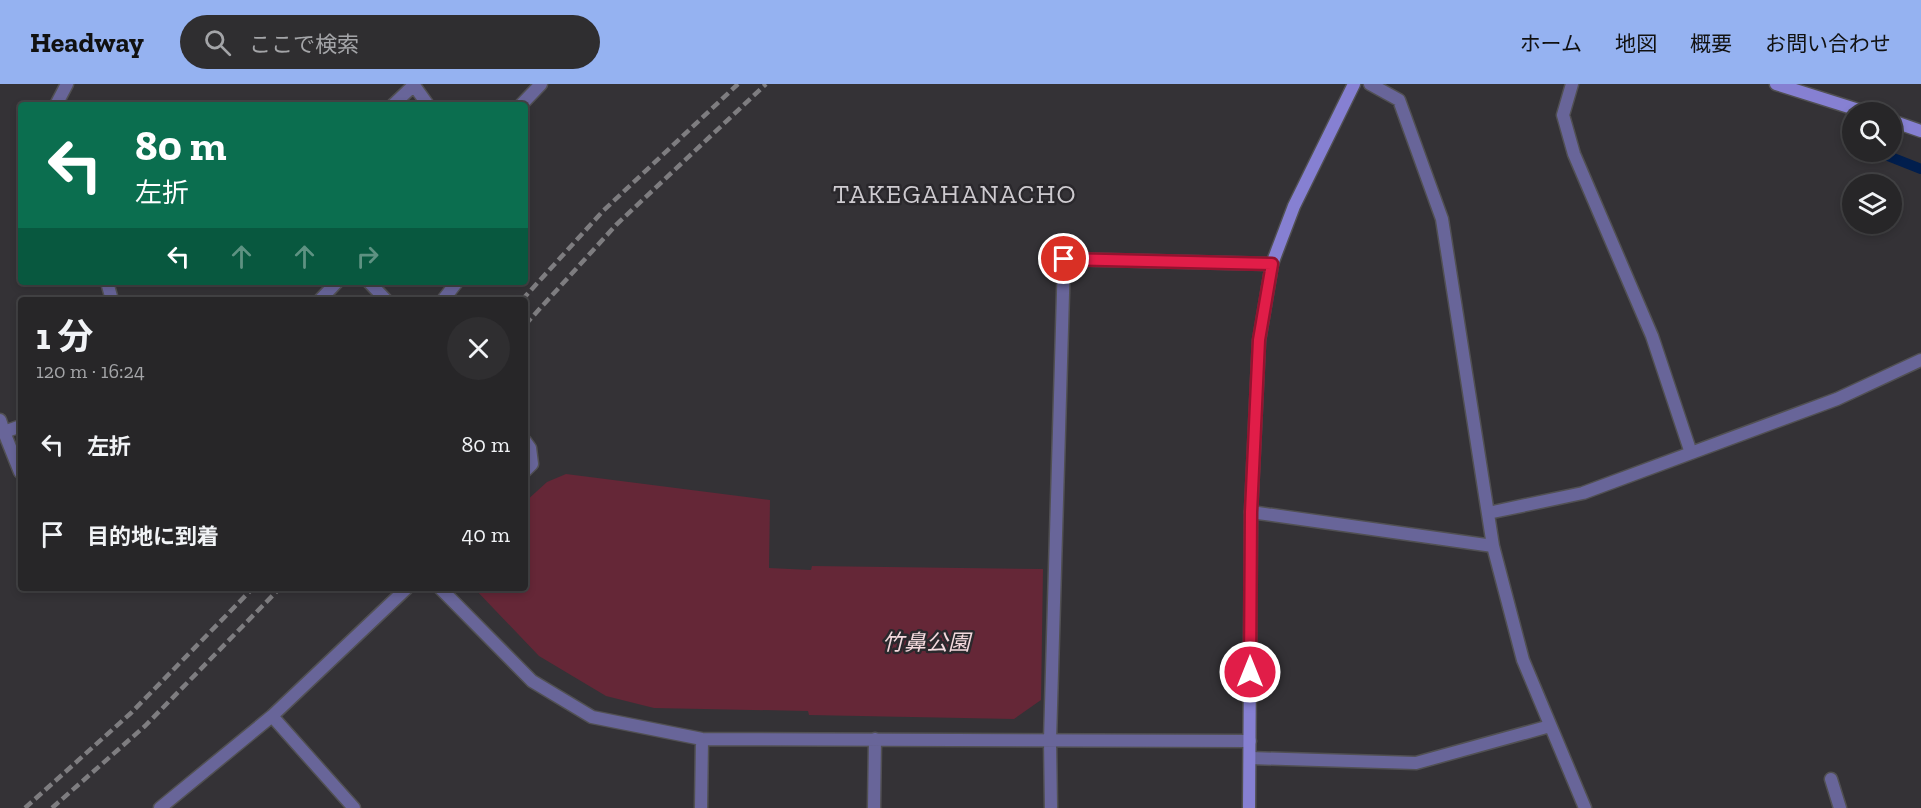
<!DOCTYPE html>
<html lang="ja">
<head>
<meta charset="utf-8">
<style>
  body { margin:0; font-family:"Zilla Slab","Noto Sans JP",serif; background:#2f2e30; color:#f1f3f6; height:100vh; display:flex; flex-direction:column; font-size:22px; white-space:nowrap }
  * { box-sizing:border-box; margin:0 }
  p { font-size:20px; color:#a4a5a8 }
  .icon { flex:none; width:33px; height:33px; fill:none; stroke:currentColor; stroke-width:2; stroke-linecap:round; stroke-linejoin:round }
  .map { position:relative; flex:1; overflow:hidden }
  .sheet { position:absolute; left:18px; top:213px; width:510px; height:294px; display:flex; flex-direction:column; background:#272628; border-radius:6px; box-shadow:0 3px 9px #0003,0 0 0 2px #434345 }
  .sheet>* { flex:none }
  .guide { position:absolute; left:18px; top:18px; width:510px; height:183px; border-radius:6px; box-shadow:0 3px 9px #0003,0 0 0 2px #434345; background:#0b6e4f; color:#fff; overflow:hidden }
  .buttons { position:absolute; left:1842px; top:18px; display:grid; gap:12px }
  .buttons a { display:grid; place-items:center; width:60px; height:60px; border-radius:50%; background:#272628; box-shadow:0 3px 9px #0003,0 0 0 2px #434345; font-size:30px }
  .pin { position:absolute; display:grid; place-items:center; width:51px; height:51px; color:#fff; margin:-26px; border:3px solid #fff; border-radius:50%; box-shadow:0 2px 6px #0007 }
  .me { position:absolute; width:66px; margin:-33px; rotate:0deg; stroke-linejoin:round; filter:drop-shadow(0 0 4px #0008) }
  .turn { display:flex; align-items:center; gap:21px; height:126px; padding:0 18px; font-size:27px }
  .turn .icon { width:78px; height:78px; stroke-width:2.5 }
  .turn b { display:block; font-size:42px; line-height:51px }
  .lanes { display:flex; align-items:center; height:57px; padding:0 18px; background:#0003; justify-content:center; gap:30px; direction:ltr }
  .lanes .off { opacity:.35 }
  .round { display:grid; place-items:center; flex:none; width:63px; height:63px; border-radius:32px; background:#2f2e30 }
  .overview { display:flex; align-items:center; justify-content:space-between; height:102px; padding:0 18px }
  h1 { font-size:36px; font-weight:700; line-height:45px }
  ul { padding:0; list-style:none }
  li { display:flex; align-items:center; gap:18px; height:90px; padding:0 18px }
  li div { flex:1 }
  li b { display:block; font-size:22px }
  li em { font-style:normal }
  header { display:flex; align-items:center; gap:36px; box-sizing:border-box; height:84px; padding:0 30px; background:#95b2f1; color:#111 }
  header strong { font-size:28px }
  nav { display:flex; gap:33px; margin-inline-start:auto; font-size:21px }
  .search { width:420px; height:54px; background:#2f2e30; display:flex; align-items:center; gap:15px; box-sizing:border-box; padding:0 21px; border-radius:33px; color:#a4a5a8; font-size:22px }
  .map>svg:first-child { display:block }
  .green { fill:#652737 }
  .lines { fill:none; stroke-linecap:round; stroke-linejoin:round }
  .stream { stroke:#011e4d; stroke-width:10 }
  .lane-casing { stroke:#515053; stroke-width:15 }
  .street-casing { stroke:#515053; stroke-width:15 }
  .secondary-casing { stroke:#515053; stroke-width:15 }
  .lane { stroke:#686599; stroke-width:12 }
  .street { stroke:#686599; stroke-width:12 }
  .secondary { stroke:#8680d2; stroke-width:12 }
  .rail { stroke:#7e7d80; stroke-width:4.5; stroke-dasharray:9 4.5; stroke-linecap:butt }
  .route-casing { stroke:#92132f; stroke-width:15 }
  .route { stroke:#e11d48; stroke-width:10 }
  .labels { text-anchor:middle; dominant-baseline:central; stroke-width:5; stroke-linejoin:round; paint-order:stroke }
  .park-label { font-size:22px; font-style:italic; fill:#f3d9dd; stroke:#2a282c }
  .quarter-label { font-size:26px; letter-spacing:1.5px; fill:#cecbd0; stroke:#2a282c }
</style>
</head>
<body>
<header>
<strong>Headway</strong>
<div class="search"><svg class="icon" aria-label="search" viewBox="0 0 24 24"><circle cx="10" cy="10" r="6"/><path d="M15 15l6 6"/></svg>ここで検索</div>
<nav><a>ホーム</a><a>地図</a><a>概要</a><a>お問い合わせ</a></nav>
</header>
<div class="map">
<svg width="1921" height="724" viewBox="0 0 1921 724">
  <rect width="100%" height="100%" fill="#343236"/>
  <!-- green -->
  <path class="green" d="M 566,390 L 770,416 L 769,484 L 811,486 L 812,482 L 1043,485 L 1041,616 L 1014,635 L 809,631 L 808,627 L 654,624 L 606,612 L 539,572 L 474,504 L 525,504 L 525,418 L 547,398 Z"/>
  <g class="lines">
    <!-- stream -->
    <path class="stream" d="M 1878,68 L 1921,85"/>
    <!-- lane casing -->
    <g class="lane-casing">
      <path id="lane" d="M 1831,695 L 1840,724"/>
    </g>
    <!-- street casing -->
    <g class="street-casing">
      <path id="street" d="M 413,0 L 428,21
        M 1370,0 L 1399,16 L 1442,135 L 1493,462 L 1523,576 L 1585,724
        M 1572,0 L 1563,31 L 1574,70 L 1652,252 L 1691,369
        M 56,21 L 67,0
        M 393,21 L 414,1
        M 521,21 L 541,0
        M 107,198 L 112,216
        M 369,198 L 386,216
        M 320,216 L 337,198
        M 443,216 L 457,198
        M 0,336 L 4,348 L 21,342
        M 4,348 L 20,388
        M 525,357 L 530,364 L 532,380 L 525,387
        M 1251,428 L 1493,462
        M 1488,429 L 1583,409 L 1837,315 L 1921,276
        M 440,504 L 532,597 L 592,633 L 702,655 L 1250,657
        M 272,632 L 354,724
        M 1250,674 L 1416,679 L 1550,642
        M 160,724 L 272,632 L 407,504
        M 701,724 L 702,655
        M 874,724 L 875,655
        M 1051,724 L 1050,656 L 1064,175 L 1272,180"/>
    </g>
    <!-- secondary casing -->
    <g class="secondary-casing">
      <path id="secondary" d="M 1776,0 L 1865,28
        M 1892,37 L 1921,47
        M 1249,724 L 1251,428 L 1259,257 L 1272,180 L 1294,122 L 1354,0"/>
    </g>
    <!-- lane -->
    <use href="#lane" class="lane"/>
    <!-- street -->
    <use href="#street" class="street"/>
    <!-- secondary -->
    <use href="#secondary" class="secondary"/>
    <!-- rail -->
    <path class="rail" d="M 522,216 L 603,127 L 738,0
      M 525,241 L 616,141 L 766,0
      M 25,724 L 131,629 L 253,504
      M 52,724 L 145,642 L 280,504"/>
  </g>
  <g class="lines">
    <!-- route casing -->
    <g class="route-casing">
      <path id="route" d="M 1064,175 L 1272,180 L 1259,256 L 1251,428 L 1250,588"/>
    </g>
    <!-- route -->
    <use href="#route" class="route"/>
  </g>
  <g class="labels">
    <!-- park labels -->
    <g class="park-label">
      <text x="926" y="558">竹鼻公園</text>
    </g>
    <!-- quarter labels -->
    <g class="quarter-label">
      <text x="955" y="110">TAKEGAHANACHO</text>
    </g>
  </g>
</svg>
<div class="buttons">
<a><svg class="icon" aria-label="search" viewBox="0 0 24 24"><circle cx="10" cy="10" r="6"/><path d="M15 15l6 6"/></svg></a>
<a><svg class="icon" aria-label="layers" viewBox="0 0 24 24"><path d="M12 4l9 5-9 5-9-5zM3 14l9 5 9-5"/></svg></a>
</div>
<div class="pin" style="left:1064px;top:175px;background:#d93025"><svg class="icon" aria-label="arrive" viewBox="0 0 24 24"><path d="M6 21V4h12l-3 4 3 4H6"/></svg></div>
<svg class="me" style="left:1250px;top:588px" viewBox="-20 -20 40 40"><circle r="17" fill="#e11d48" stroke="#fff" stroke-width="3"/><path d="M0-11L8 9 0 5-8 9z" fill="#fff"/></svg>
<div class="guide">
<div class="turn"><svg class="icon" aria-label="left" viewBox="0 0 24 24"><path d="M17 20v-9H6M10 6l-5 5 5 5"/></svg><div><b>80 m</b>左折</div></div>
<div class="lanes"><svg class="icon" aria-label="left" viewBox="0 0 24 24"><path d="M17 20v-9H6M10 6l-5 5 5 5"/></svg><svg class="icon off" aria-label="ahead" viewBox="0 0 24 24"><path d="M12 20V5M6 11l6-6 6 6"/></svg><svg class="icon off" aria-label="ahead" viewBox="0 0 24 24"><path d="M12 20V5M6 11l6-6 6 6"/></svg><svg class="icon off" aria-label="right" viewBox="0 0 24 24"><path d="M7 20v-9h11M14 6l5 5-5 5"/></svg></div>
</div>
<section class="sheet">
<div class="overview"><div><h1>1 分</h1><p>120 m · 16:24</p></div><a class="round"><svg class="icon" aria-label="close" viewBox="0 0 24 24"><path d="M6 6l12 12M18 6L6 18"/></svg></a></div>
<ul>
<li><svg class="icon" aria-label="left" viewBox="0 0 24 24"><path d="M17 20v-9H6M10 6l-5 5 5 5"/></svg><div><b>左折</b></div><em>80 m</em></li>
<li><svg class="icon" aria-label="arrive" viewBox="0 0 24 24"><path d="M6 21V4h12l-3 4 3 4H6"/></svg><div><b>目的地に到着</b></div><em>40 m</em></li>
</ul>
</section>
</div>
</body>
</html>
